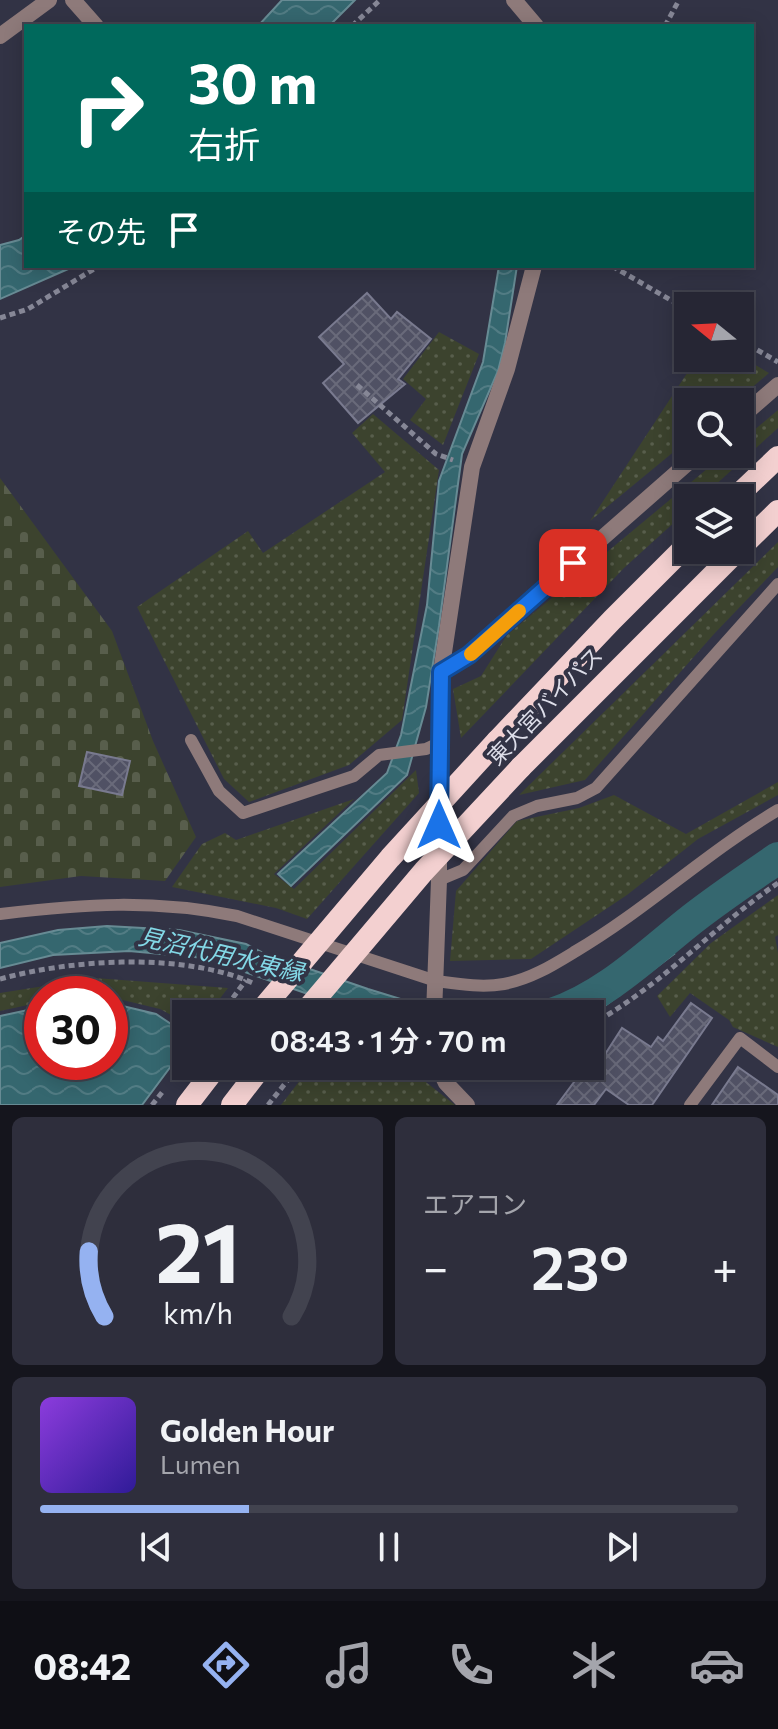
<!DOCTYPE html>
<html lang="ja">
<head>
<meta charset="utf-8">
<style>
	:root { --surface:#262634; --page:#2e2e3c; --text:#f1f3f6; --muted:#a4a5ac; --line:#42434f; --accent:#95b2f1 }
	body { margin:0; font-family:Commissioner,"Noto Sans JP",sans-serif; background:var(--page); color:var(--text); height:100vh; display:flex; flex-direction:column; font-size:30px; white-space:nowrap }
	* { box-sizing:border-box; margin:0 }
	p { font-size:26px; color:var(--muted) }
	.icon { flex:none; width:44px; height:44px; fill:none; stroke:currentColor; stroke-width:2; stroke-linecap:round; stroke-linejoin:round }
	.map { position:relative; height:1105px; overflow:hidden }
	.details { display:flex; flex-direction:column; gap:12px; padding:12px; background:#15151d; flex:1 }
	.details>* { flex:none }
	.guide { position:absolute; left:24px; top:24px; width:730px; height:244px; border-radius:0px; box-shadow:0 4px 20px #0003,0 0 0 2px var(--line); background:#00695c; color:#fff; overflow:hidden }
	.needle { width:52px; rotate:288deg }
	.controls { position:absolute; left:674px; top:292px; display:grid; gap:16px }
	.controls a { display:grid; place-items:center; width:80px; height:80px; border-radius:0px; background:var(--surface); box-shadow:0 4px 20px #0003,0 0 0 2px var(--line); font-size:40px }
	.speed { position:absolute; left:24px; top:976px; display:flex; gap:16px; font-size:40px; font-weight:700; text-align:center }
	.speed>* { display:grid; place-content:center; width:104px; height:104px; border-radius:50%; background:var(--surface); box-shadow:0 4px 20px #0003,0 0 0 2px var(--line); line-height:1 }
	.speed .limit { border:12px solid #d22; background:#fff; color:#111 }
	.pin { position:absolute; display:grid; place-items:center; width:68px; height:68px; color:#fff; margin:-34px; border-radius:16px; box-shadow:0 4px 12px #0006 }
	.me { position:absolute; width:88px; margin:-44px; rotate:0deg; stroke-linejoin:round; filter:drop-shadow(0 0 6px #0008) }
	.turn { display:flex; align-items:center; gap:28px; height:168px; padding:0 32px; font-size:36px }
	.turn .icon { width:104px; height:104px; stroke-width:2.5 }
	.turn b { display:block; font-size:56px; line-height:68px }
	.then { display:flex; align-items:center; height:76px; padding:0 32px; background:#0003; gap:16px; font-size:30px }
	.big { font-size:60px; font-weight:600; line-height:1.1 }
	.details .tile { flex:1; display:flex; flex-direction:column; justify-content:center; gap:12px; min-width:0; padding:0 28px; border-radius:12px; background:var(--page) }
	.details .dial { align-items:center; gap:0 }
	.dial svg { height:208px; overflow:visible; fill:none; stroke:var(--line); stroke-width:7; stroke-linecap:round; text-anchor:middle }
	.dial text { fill:var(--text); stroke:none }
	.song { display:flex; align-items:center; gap:24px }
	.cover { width:96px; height:96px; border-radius:12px; background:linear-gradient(135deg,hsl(270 70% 55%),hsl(250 70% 35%)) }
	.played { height:8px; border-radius:4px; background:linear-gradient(90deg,var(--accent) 30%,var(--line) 30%) }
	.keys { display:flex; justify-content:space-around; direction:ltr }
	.heat { display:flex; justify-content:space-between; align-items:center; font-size:44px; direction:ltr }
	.details .tiles { flex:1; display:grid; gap:12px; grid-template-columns:1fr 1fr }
	.tile:last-child { grid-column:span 2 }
	.trip { position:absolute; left:172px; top:1000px; width:432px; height:80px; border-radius:0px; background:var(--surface); box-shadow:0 4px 20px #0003,0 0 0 2px var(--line); font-weight:600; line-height:80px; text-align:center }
	.tabs { display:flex; height:128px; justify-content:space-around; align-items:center; background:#0f0f15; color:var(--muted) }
	.tabs .icon { width:56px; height:56px }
	.tabs .active { color:var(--accent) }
	.tabs b { font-size:36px; color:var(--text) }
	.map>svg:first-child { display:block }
	.green { fill:url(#green-dots) }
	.cemetery { fill:url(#cemetery-stones) }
	.water { fill:url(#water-waves); stroke:#678b94; stroke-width:2 }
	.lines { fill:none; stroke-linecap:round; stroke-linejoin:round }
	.canal { stroke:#35676f; stroke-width:32 }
	.building { fill:url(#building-cross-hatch); stroke:#797a8f; stroke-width:2 }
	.path { stroke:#868796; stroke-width:5; stroke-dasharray:6 4; stroke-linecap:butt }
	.service { stroke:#8e7a7a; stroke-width:12 }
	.minor { stroke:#8e7a7a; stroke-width:16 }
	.trunk { stroke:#f3d0d0; stroke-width:22 }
	.trunk-bridge { stroke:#f3d0d0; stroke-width:22 }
	.route-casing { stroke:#114b97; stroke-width:20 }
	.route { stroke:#1a73e8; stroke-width:14 }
	.slow { stroke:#f59e0b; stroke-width:14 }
	.labels { text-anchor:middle; stroke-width:8; stroke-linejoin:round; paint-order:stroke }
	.street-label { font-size:22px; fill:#dddee9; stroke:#323345 }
	.water-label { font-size:24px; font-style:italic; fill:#83d8e6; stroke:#323345 }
</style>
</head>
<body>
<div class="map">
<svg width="778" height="1105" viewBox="0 0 778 1105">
	<defs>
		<pattern id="green-dots" width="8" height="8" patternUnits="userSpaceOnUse" patternTransform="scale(2)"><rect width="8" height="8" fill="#3c432e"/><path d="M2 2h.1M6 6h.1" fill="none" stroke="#585e4c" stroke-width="1.8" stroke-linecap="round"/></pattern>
		<pattern id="cemetery-stones" width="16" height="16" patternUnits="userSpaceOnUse" patternTransform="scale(2)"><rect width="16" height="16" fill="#3c432e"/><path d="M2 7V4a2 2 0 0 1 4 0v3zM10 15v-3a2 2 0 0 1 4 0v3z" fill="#585e4c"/></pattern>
		<pattern id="water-waves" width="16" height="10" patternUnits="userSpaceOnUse" patternTransform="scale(2)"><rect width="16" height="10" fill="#35676f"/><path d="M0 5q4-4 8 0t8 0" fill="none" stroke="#527c84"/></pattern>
		<pattern id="building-cross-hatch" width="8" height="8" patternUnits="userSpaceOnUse" patternTransform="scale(2)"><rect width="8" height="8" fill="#505164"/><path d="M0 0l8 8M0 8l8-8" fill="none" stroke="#696a7a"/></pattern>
	</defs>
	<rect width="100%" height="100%" fill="#323345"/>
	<g class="green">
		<polygon points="439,332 479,354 443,445 410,420 426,399 403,379"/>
		<polygon points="740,356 769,373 735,402 688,402 688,440 590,521 697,358"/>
		<polygon points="778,410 778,428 701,498 688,498 688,510 624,568 461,738 453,689 481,676 507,635 725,454 740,454 740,442"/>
		<polygon points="373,414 439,470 402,720 349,765 249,802 224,779 137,607 248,531 263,553 385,472 352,433"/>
		<polygon points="778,542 778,567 714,634 585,780 519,795"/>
		<polygon points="416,770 419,793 307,919 276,908 172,887 202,844 225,833 236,840 354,799 274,874 294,889"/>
		<polygon points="778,782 778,795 698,839 627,895 531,959 450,961 456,891 517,821 579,808 614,795 686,834"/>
		<polygon points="778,895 778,935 775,937 778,953 778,1047 733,1027 729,1020 690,993 670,1017 657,996 711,943"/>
		<polygon points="95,978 228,988 208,1014 186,1014 186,1023 160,1009 110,997 110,994 42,994 42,1002 0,1011 0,993"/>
		<polygon points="311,1066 394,1066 422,1079 455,1105 281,1105"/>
	</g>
	<polygon class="cemetery" points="0,478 112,631 153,741 196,837 165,881 81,876 0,887"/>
	<g class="water">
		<polygon points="282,0 355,0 329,26 258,26"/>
		<polygon points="26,235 26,266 75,266 0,299 0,245 19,240"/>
		<polygon points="499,266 517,266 505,343 498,371 462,454 439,626 426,707 407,775 291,886 278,874 387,773 401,735 427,605 439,481 483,362"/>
		<polygon points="107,926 179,930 246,944 263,953 368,989 420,1005 458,1014 365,1014 205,958 129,951 53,955 0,968 0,943 58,930"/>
		<path d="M653 937 674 954 590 1017V1014H533C582 1001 617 970 653 937Z"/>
		<polygon points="110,1003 156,1014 186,1034 186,1046 142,1105 0,1105 0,1016 42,1007 42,1062 110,1062"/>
	</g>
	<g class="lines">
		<path class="canal" d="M552 1014C606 996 648 954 691 920 719 898 749 878 778 858"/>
	</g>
	<g class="building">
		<polygon points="367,293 391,319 397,312 431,339 398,379 405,384 358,423 323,383 344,364 319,337"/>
		<polygon points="87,752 130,761 122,795 79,786"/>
		<polygon points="691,1003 712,1018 652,1105 629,1105 606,1089 594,1105 557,1105 586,1066 590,1066 590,1061 595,1054 602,1059 622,1028 651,1047 658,1037 663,1041"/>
		<polygon points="738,1067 778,1095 778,1105 712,1105"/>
	</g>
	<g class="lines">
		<g class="path">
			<polyline points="352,26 380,0"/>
			<polyline points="665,26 679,0"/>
			<polyline points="612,266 688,310"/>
			<polyline points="0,318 28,309 99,266"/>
			<polyline points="740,340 778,362"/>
			<polyline points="357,385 436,454 453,460"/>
			<path d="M0 979C73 959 185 952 255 984"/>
			<polyline points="221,1014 246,980"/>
			<path d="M590 1025C659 988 713 927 778 883"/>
			<polyline points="152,1105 164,1090"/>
			<polyline points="268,1105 299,1066"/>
		</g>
		<g class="service">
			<polyline points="191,740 219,791 243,813 354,776 379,755 426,749 439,743"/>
			<polyline points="439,880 463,870 513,816 537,806 577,798 596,788 778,584"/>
			<path d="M0 914C85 904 151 899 237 916L436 981C458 984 482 988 504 984 531 979 553 965 576 951 647 909 707 852 778 810"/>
			<polyline points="690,1105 740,1038 778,1067"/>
		</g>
		<g class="minor">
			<polyline points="73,0 96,26"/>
			<polyline points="514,0 536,26"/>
			<polyline points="0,36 49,0"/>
			<polyline points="740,418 778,385"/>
			<polyline points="441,672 469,655 698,454"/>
			<polyline points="434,1014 439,880 439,728 441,672 472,467 507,369 534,266"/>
			<polyline points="438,1066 446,1083 467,1105"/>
		</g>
		<g class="trunk">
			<polyline points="735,498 778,457"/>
			<polyline points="740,548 778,511"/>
			<polyline points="497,741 612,620 688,544"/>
			<polyline points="521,767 738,550"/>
			<polyline points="187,1105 217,1066"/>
			<polyline points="232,1105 262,1066"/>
		</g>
		<g class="trunk-bridge">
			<polyline points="258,1014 390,858 497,741"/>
			<polyline points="303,1014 424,871 521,767"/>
		</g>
	</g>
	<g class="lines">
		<g class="route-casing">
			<polyline id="route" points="439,825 441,672 469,655 573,563"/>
		</g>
		<use href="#route" class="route"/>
		<polyline class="slow" points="471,654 519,611"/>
	</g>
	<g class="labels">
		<g class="street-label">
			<text transform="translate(545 706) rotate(-46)" y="8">東大宮バイパス</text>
		</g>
		<g class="water-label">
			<text transform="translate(221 955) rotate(13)" y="8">見沼代用水東縁</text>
		</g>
	</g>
</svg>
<div class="controls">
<a><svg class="needle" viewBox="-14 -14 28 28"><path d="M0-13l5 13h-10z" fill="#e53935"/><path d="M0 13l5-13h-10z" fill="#a4a5ac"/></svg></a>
<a><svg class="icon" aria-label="search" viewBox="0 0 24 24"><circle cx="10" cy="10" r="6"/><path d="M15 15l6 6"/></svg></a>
<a><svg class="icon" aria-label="layers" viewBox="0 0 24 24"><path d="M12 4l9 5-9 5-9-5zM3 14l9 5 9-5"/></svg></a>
</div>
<div class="speed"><div class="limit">30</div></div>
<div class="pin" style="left:573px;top:563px;background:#d93025"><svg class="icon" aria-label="arrive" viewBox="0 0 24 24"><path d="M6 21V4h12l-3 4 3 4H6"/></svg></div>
<svg class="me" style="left:439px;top:825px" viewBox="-20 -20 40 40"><path d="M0-17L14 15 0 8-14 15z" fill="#1a73e8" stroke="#fff" stroke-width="4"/></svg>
<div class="trip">08:43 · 1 分 · 70 m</div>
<div class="guide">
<div class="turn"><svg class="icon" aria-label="right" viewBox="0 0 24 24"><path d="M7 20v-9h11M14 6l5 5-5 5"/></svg><div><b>30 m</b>右折</div></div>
<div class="then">その先<svg class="icon" aria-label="arrive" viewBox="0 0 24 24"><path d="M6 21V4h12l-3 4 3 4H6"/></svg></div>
</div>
</div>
<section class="details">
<div class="tiles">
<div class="tile dial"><svg viewBox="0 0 100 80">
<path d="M14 69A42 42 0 1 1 86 69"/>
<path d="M14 69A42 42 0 0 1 8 44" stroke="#95b2f1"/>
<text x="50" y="56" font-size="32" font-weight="700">21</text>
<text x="50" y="72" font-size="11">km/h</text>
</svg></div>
<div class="tile"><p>エアコン</p>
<div class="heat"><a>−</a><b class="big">23°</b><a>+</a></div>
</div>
<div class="tile">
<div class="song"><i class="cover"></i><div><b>Golden Hour</b><p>Lumen</p></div></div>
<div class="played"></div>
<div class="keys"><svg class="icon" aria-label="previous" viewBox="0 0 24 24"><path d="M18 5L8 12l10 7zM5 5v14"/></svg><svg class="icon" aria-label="pause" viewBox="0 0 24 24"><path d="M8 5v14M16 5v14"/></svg><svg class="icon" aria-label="next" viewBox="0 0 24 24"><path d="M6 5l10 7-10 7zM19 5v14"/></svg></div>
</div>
</div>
</section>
<nav class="tabs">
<b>08:42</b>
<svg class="icon active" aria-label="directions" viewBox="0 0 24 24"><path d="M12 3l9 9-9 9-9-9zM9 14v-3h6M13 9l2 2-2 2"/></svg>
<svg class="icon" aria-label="music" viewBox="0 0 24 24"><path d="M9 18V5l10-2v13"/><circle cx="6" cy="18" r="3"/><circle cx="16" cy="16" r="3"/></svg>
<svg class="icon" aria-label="phone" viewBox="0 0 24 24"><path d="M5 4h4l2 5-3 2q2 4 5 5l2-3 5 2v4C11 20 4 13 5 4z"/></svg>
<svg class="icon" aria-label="climate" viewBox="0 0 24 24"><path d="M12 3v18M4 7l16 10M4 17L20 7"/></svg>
<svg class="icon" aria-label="car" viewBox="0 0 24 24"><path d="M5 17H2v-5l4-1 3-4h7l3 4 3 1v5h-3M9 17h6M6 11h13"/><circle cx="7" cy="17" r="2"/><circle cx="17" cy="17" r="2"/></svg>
</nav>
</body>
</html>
